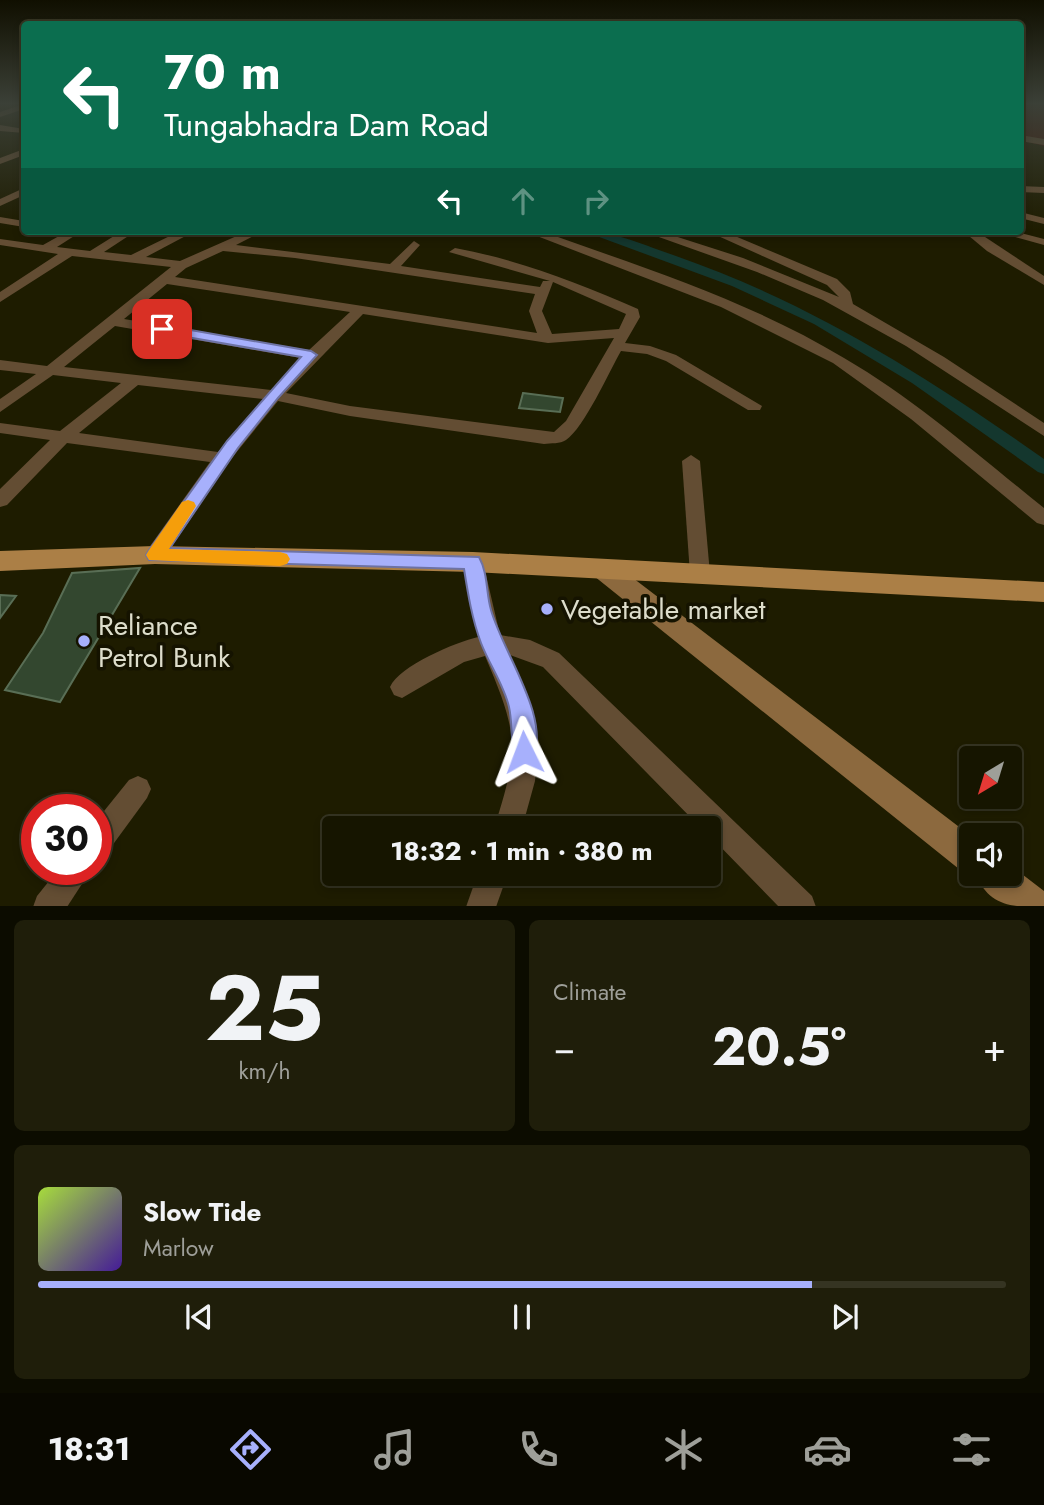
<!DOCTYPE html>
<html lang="en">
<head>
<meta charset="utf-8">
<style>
	:root { --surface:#161500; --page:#1f1e0a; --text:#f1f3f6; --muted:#9e9f99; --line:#353422; --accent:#a7b0fc }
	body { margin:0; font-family:Jost,sans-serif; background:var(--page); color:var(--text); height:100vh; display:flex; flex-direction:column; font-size:26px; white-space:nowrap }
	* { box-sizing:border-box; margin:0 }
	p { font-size:23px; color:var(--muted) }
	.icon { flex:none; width:38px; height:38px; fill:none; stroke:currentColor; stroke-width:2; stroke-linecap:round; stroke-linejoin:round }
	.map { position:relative; height:906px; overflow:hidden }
	.panel { display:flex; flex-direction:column; gap:14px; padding:14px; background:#0c0c00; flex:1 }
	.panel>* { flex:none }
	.top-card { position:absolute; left:21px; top:21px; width:1003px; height:214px; border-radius:7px; box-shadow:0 4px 10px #0003,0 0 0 2px var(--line); background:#0b6e4f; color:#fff; overflow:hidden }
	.needle { width:46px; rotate:218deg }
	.controls { position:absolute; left:959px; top:746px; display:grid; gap:14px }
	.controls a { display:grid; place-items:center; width:63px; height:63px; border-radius:7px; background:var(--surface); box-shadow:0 4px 10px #0003,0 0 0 2px var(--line); font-size:35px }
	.speed { position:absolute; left:21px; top:794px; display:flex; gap:14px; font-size:35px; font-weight:700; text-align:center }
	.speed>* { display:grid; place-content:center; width:91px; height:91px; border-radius:50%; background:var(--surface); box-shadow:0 4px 10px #0003,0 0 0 2px var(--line); line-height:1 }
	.speed .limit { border:10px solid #d22; background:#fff; color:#111 }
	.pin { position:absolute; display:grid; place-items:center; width:60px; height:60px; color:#fff; margin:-30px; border-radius:14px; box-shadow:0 4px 10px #0006 }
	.me { position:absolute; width:77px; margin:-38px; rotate:357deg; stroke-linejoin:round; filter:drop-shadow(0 0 5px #0008) }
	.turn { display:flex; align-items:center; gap:24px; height:147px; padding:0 28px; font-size:32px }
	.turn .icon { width:91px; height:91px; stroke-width:2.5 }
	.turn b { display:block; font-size:49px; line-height:60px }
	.lanes { display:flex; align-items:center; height:66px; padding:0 28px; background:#0003; justify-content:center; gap:35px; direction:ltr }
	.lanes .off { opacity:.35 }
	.big { font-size:52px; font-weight:700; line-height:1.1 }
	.panel .tile { flex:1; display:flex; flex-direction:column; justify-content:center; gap:10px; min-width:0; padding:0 24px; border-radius:10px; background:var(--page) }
	.panel .dial { align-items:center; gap:0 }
	.dial b { font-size:91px; line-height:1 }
	.song { display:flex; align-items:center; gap:21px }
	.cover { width:84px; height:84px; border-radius:10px; background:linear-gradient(135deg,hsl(80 70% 55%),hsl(260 70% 35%)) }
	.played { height:7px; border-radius:4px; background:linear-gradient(90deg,var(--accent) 80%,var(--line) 80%) }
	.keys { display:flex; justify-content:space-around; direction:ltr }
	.heat { display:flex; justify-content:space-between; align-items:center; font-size:38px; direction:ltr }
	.panel .tiles { flex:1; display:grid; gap:14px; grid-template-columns:1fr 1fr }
	.tile:last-child { grid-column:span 2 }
	.trip { position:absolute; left:322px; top:816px; width:399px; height:70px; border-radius:7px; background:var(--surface); box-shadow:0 4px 10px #0003,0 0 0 2px var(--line); font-weight:700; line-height:70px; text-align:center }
	.tab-bar { display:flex; height:112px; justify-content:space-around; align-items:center; background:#090800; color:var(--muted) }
	.tab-bar .icon { width:49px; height:49px }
	.tab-bar .active { color:var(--accent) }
	.tab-bar b { font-size:32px; color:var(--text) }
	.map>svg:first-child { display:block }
	.green { fill:#431406 }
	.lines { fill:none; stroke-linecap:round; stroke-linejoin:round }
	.canal { fill:#14372e; fill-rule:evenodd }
	.building { fill:#33472f; stroke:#596e55; stroke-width:2 }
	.street { fill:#634d33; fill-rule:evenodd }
	.secondary { fill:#8c693e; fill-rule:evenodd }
	.primary { fill:#ab7f46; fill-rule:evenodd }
	.route { fill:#a7b0fc; stroke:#6d72a4; stroke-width:2 }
	.slow { fill:#f59e0b }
	.poi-dot { fill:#a7b0fc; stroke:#151300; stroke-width:2.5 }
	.labels { text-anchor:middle; stroke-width:7; stroke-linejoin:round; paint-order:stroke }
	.near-poi-label { font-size:28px; fill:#ddddcb; stroke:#151300; text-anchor:start }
</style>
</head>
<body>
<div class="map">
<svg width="1044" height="907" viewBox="0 0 1044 907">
	<rect width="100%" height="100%" fill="#1e1c00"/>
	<polygon class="green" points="1020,103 1044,103 1044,146 1020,140"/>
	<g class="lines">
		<path class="canal" d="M583 231C615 231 646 246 676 256 811 303 928 377 1044 459V474L1038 472 912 383 814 324 732 286Z"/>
	</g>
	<g class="building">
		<polygon points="523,393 563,398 560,412 519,408"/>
		<polygon points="140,568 60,702 5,690 43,633 72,573"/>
		<polygon points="0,595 16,596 0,618"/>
	</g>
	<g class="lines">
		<g class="street">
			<polygon points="24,104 24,109 0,117 0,112"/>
			<polygon points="0,125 24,129 24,133 0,131"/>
			<polygon points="1020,135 1044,139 1044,145 1020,141"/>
			<polygon points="24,149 24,155 0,164 0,158"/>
			<polygon points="1020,186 1044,187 1044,193 1020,192"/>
			<polygon points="24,188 24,195 0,206 0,199"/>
			<polygon points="1020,212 1044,218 1044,224 1020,218"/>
			<polygon points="0,217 24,221 24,227 0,223"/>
			<path d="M68 231H82L57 247 90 251 122 231H136L104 252 131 255 180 231H195L146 257 180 261 248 231H263L236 245 390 264 414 241 420 245 401 266 540 287 543 281H550L449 252 455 248C520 260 578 283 638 309L640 317 625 343 650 346 676 355 762 406 760 410H748L666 361 647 354 621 351C609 372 584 428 566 440 560 444 551 443 544 444L350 416 278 401 231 459 162 561 155 563 148 561 145 555 148 549 210 462 67 443 7 505 0 507V489L50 440 0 433V423L60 431 121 383 53 375 0 412V399L36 374 0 370V360L47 366 171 267 72 256 0 302V292L58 254 0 245V239L43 245ZM223 251 295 258 535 294 529 311 537 333 175 277 186 268ZM553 282 626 314 619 329 552 334 542 311ZM167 284 350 312 309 350 124 319ZM363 314 548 343 614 338 566 421 554 432 350 406 286 393ZM115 326 301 358 271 390 64 367ZM138 385 263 399 218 452 79 433Z"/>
			<path d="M524 231H541C644 268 750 301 844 358 916 400 979 456 1044 508V525L1037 523 911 419 833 363 721 307Z"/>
			<polygon points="642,231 659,231 743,258 839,297 827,285 707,231 723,231 837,279 850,292 853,304 944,357 1044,423 1044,436 906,346 823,300 757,272"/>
			<polygon points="963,231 976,231 1044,276 1044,285 987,251"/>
			<polygon points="993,231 1013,231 1044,239 1044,245"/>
			<polygon points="691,455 700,461 710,574 707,580 700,582 693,580 690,574 682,461"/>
			<path d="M473 554 480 556 483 562 500 635 530 640 559 653 812 896 816 907H779L709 835V828H701L543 667 510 655 533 710 539 744 535 781 522 828H494C520 748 518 733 485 656L464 662 402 698 394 695 390 687C399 666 456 642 478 637L463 562 466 556Z"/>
			<polygon points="138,776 147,780 151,789 147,798 106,854 96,858 96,821 129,780"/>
			<polygon points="58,870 91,870 67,907 33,907 37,896"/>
			<polygon points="478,873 508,873 496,907 466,907"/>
		</g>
		<g class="secondary">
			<polygon points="603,559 612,562 971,836 971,873 973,873 971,874 959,869 594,576 591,569 594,562"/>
			<path d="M1010 865 1044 891V907C1012 907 989 907 975 873H1010Z"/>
		</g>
		<polygon class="primary" points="155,546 473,552 1044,582 1044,602 473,572 155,564 0,571 0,551"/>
	</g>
	<linearGradient id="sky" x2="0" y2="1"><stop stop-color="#100f00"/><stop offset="0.45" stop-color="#3b4037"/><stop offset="1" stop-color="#3b4037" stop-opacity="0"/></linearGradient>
	<rect width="1044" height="230" fill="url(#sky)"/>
	<path class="route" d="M162 325 311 351 317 355 278 398 238 448 170 548 479 557C488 573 486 593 491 610 503 653 551 717 533 760L524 764 516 760C510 745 513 724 509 707 504 685 489 664 481 643 472 619 468 594 464 569L149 560 146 555 149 550 227 441 301 357 158 332 156 329Z"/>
	<polygon class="slow" points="188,500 194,502 196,506 169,549 280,552 287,554 290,559 287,564 280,566 149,560 146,555 149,550 182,502"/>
	<g class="poi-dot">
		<circle cx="547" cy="609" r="7"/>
		<circle cx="84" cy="641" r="7"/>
	</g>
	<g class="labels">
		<g class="near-poi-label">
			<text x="561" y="619">Vegetable market</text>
			<text x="98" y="635">Reliance<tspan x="98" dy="32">Petrol Bunk</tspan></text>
		</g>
	</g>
</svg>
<div class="controls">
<a><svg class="needle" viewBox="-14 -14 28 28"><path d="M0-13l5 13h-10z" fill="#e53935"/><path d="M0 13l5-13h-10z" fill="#9e9f99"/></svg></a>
<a><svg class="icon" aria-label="sound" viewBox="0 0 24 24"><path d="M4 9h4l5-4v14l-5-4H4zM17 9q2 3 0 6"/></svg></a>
</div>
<div class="speed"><div class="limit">30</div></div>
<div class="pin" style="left:162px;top:329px;background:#d93025"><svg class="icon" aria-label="arrive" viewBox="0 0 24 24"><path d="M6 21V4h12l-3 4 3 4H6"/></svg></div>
<svg class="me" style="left:524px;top:752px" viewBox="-20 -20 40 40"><path d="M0-17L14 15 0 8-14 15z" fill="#a7b0fc" stroke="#fff" stroke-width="4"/></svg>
<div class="trip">18:32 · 1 min · 380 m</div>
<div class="top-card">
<div class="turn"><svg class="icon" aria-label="left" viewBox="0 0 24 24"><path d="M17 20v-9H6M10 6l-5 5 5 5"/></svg><div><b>70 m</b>Tungabhadra Dam Road</div></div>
<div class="lanes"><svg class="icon" aria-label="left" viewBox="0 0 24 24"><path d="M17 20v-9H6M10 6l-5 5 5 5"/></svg><svg class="icon off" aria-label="ahead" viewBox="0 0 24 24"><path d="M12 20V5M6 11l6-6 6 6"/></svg><svg class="icon off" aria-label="right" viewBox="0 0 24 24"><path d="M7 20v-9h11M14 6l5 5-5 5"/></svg></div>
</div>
</div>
<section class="panel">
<div class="tiles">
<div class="tile dial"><b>25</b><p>km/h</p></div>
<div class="tile"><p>Climate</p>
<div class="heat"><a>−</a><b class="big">20.5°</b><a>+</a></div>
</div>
<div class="tile">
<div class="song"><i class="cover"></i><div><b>Slow Tide</b><p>Marlow</p></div></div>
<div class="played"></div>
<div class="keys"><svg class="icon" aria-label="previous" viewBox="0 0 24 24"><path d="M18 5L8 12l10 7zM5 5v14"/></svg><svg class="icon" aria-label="pause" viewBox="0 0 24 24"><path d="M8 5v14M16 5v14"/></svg><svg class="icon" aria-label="next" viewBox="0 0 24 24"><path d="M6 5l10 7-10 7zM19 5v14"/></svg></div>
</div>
</div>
</section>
<nav class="tab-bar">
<b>18:31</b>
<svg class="icon active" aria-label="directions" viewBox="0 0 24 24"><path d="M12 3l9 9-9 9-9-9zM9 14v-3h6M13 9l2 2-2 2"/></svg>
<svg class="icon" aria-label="music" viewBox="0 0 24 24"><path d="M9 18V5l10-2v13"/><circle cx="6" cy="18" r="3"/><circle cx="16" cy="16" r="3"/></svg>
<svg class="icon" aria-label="phone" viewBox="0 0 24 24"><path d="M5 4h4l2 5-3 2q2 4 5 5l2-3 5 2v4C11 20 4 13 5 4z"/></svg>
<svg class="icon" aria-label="climate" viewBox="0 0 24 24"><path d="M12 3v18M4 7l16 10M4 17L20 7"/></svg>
<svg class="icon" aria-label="car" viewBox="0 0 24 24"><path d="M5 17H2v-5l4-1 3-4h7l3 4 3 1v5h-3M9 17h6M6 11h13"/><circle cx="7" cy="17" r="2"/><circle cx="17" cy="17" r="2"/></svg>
<svg class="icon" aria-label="filters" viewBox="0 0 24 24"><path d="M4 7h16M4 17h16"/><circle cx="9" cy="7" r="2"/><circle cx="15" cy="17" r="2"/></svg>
</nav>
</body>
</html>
